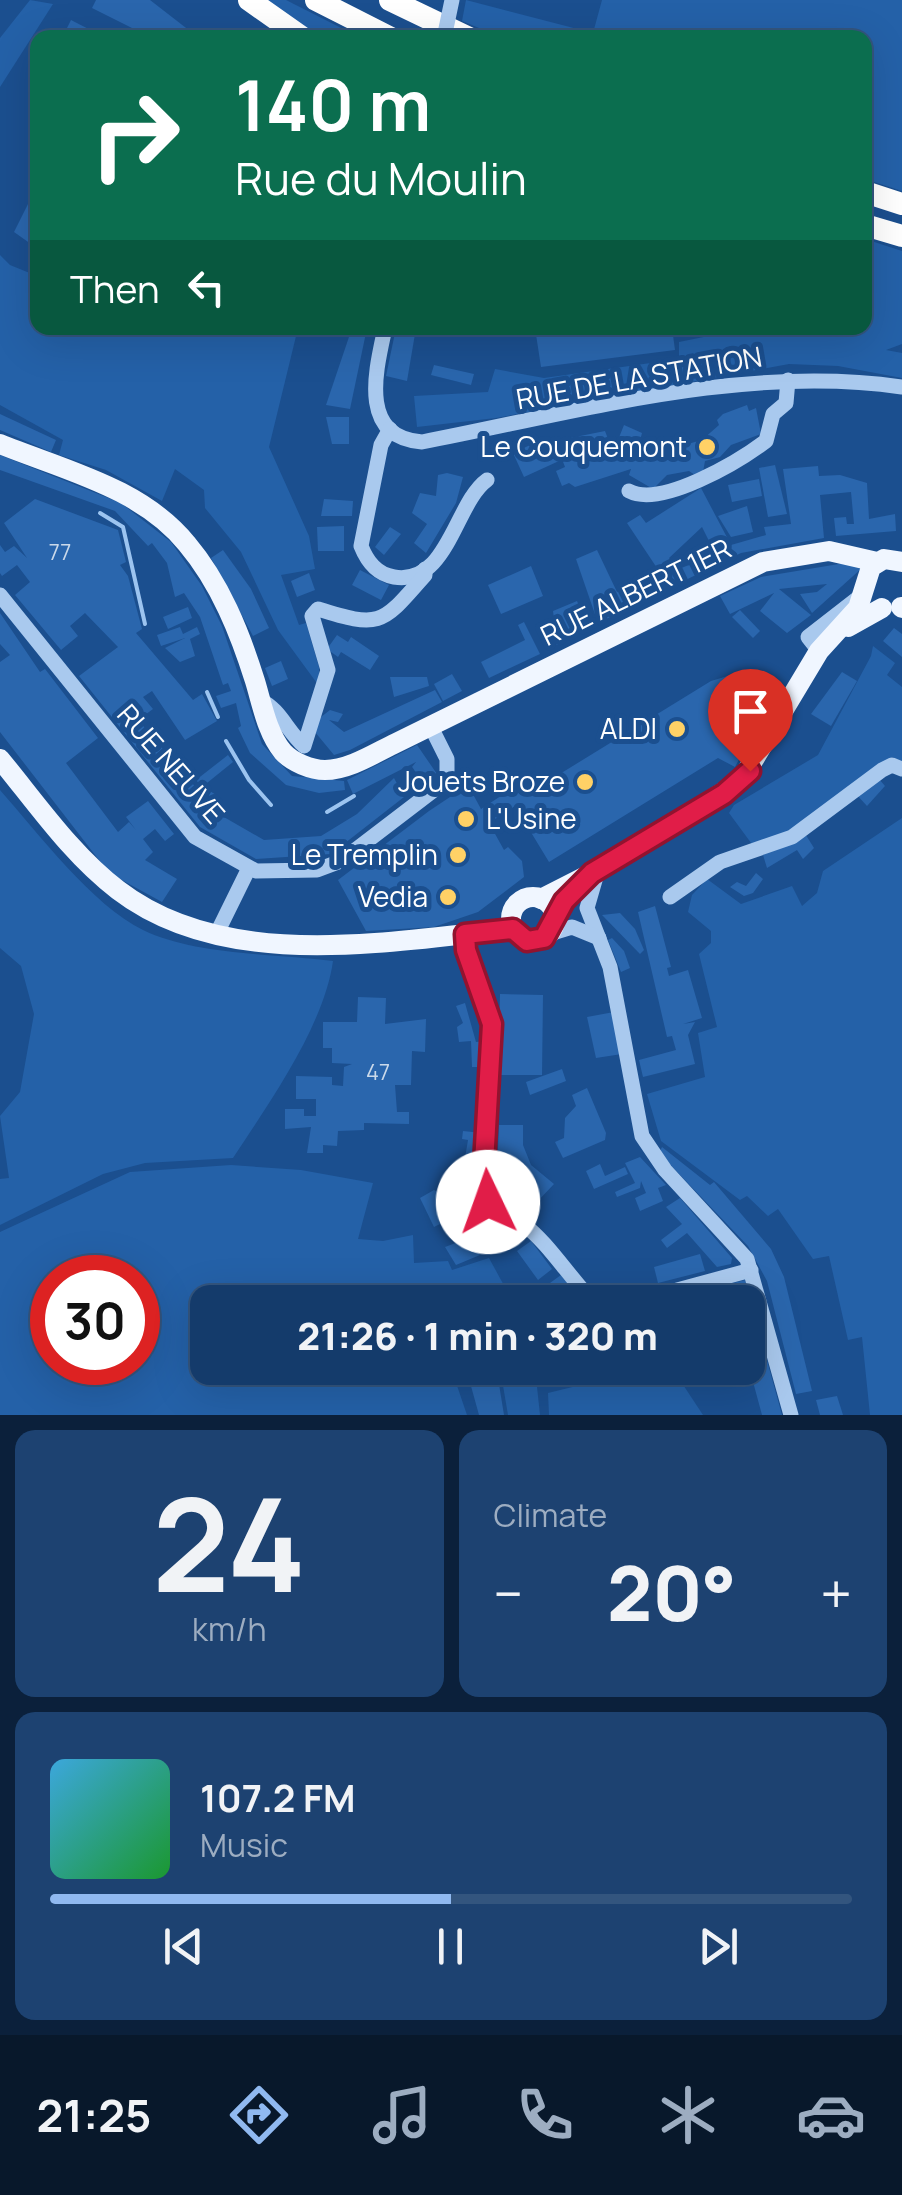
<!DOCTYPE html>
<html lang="en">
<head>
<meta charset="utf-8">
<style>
	:root { --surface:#143b6b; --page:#1d4271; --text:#f1f3f6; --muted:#9dadc1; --line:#33557e; --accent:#90b9f0 }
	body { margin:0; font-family:Manrope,sans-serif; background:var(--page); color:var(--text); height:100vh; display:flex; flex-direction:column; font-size:38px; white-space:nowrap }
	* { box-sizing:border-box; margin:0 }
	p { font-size:32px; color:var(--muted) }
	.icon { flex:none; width:55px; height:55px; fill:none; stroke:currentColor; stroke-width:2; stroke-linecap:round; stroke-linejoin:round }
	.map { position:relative; height:1415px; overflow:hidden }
	.panel { display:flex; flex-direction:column; gap:15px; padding:15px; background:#0b203b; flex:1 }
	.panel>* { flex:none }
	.hud { position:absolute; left:30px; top:30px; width:842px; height:305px; border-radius:20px; box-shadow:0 10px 40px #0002,0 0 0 2px var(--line); background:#0b6e4f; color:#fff; overflow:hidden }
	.speed { position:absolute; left:30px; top:1255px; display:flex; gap:20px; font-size:50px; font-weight:700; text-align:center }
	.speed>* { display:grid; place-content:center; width:130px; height:130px; border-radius:50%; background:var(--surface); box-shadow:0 10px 40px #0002,0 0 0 2px var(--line); line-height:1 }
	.speed .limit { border:15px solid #d22; background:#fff; color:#111 }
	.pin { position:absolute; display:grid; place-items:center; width:85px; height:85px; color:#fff; margin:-102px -42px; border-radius:50% 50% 50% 0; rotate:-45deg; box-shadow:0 0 10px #0007 }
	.pin .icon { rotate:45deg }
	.me { position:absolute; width:110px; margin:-55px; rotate:357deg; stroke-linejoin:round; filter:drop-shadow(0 0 8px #0008) }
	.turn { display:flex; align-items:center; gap:35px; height:210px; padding:0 40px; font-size:45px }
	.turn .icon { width:130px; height:130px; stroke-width:2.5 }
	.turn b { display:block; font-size:70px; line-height:85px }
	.then { display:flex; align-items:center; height:95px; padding:0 40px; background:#0003; gap:20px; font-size:38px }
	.big { font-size:75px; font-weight:800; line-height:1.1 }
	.panel .tile { flex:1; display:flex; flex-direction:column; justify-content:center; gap:15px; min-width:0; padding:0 35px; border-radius:20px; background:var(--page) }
	.panel .dial { align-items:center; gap:0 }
	.dial b { font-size:130px; line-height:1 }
	.song { display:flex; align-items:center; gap:30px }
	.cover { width:120px; height:120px; border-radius:15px; background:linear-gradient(135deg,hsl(200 70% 55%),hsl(130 70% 35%)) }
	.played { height:10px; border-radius:5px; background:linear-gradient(90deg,var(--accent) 50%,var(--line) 50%) }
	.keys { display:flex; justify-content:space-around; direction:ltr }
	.heat { display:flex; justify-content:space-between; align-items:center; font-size:55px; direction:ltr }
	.panel .tiles { flex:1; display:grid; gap:15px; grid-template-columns:1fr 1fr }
	.tile:last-child { grid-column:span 2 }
	.trip { position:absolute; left:190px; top:1285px; width:575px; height:100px; border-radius:20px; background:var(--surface); box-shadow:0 10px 40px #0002,0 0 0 2px var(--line); font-weight:800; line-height:100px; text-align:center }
	.menu { display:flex; height:160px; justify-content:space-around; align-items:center; background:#08182b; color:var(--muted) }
	.menu .icon { width:70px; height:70px }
	.menu .selected { color:var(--accent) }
	.menu b { font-size:45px; color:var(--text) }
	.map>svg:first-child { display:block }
	.green { fill:#2461a8; fill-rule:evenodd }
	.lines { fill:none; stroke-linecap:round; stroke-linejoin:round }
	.stream { stroke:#9cc4f0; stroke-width:4 }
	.building { fill:#2a66ad }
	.minor { stroke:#a9c9ee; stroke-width:15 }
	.major { stroke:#f0f6ff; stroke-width:20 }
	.highway { stroke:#fff; stroke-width:22 }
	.minor-bridge { stroke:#a9c9ee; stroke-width:15 }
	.route-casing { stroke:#92132f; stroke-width:25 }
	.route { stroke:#e11d48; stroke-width:18 }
	.poi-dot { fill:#ffd166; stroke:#1b4f8f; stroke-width:4 }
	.labels { text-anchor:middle; stroke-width:10; stroke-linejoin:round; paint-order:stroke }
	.number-label { font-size:22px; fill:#cad9ea }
	.street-label { font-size:28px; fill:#fff; stroke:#1b4f8f }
	.poi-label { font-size:28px; fill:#fff; stroke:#1b4f8f; text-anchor:end }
</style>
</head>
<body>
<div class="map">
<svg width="902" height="1415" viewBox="0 0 902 1415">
	<rect width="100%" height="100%" fill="#1b4f8f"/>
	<g class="green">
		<polygon points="30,0 53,4 0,87 0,38"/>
		<polygon points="264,0 286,0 359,37 317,37"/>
		<polygon points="466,0 593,33 602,0 902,0 902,191 865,179 865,38 501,37 462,21"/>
		<polygon points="865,239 902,251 902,344 886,350 902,353 902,378 838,366 789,364 496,418 417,427 414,396 488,392 495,369 544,378 679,359 679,342 748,328 865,328"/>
		<polygon points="0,255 10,265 37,276 38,328 298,328 269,447 309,536 315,569 281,575 299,625 306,623 319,667 319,686 278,630 241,552 205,508 204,490 175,469 162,501 106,470 59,455 63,440 0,405"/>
		<polygon points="873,646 895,663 887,675 902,687 902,761 892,757 819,815 757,851 729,813 734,805 818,755 871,656"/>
		<path d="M0 790C38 833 92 905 143 930 194 955 276 954 333 961 324 1026 269 1103 233 1158L145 1163 103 1174 0 1225V1179L9 1178 0 1116 20 1092 34 1014 21 966 0 948Z"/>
		<polygon points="902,818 902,1415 870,1415 862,1337 848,1340 829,1256 813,1259 778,1209 768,1216 747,1196 740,1200 661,1141 647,1094 705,1077 698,1033 717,1027 699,954 711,943 711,931 688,912 692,895 707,879 741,904 792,886 802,906 817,893 823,871"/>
		<path d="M231 1165 301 1170 373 1183 358 1239 383 1241 413 1235 414 1263 448 1261 452 1270 489 1258 513 1302H208V1368H451L467 1415H0V1232L130 1172ZM52 1278H138V1362H52Z"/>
		<polygon points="500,1368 535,1368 540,1415 508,1415"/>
		<polygon points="650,1368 672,1368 703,1415 549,1415 548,1393"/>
	</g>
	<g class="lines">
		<g class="stream">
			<polyline points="100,513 123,527 145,624"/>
			<polyline points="207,692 218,717"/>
			<polyline points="226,741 249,780 271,805"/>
			<polyline points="327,812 354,796"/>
		</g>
	</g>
	<g class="building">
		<polygon points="96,0 150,0 199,38 152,38 92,8"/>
		<polygon points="71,20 106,38 62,38"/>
		<polygon points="31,198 38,201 38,249 14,232"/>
		<polygon points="352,328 367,328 350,409 326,405"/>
		<polygon points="396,328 416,328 407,381 386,376"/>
		<polygon points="535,328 672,328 675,350 541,367"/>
		<polygon points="434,365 474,374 471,385 431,375"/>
		<polygon points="747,405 749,411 756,408 761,434 731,445 720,457 705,461 703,472 695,475 689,471 667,475 653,489 629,475 631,469 575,487 569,483 562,486 556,471 565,467 555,441 605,431 610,444 618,440 624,425 642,433 638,448 652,454 702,440 719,425 717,420 723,414"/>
		<polygon points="0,414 56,440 51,452 0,430"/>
		<polygon points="326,417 349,417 349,444 332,444"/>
		<polygon points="541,440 547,453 554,450 559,461 524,477 513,453"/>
		<polygon points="0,455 121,503 171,542 202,586 222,626 262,744 292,776 344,781 345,790 319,793 286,785 250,753 238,728 241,726 236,703 221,708 216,696 231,691 228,683 223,685 200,617 184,593 175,597 167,563 152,543 148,546 115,511 0,470"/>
		<polygon points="775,465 787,514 768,517 759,468"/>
		<polygon points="818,466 819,476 840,475 867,483 869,519 895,514 896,531 836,536 834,518 846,517 847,524 854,524 851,492 820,495 824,538 741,553 663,591 656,578 694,563 689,554 710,543 702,527 669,558 674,565 661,574 627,523 640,515 646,523 701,488 731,545 766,535 764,527 791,524 783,469"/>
		<polygon points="447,473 463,477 456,503 426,553 414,543 427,524 412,513 420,493 436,496 438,475"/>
		<polygon points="759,479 762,496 732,502 728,485"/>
		<polygon points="35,499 118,530 126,562 120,565 128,576 142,629 136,633 193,700 202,694 217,721 185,740 152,691 143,697 153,709 138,720 198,790 191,796 198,802 208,790 218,796 210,809 264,840 321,836 357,814 394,778 404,797 331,854 256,859 200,827 79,676 118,647 85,613 70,626 78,636 61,650 15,595 30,582 17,565 2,576 0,573 0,545 5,552 14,546 27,558 4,523"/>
		<polygon points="324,499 353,501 352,516 321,516"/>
		<polygon points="747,506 753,532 731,537 718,516"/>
		<polygon points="344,526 344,551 318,551 317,527"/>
		<polygon points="390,527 401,534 384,555 375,547"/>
		<polygon points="223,550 251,589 269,628 253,636 211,558"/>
		<polygon points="597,550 617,592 649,576 657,594 598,623 576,559"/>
		<polygon points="857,561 862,568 812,613 800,594 817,592 827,584 779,589 811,615 787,633 760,611 774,593 730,614 720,596 761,577"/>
		<polygon points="531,566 543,596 501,614 488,585"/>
		<polygon points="360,570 389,585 381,600 352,585"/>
		<polygon points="309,573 315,590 297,597 291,581"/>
		<polygon points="577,601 582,613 573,619 580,633 557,645 549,630 555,627 553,611"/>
		<polygon points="188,607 192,618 168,629 163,617"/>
		<polygon points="740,610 760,631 753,638 732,617"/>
		<polygon points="0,613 40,672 45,669 98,738 66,763 118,832 129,822 136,830 126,817 148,801 174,834 165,841 155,829 143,839 153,852 145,860 177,879 162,902 109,873 0,732 0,662 10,655 0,644"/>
		<polygon points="524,622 540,654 489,678 481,662 525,640 518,625"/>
		<polygon points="180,627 183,634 197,627 200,634 190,639 195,656 180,662 165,648 185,638 161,646 157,635"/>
		<polygon points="894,628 902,634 902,657 883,641"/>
		<polygon points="337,635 348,642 351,637 379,656 370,670 341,652 338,657 327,649"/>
		<polygon points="281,661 288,679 272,686 265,668"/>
		<polygon points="741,672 774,693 735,767 718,758 549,862 515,806 489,823 504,850 508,847 522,861 524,877 478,912 434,927 366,931 338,880 429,811 468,785 481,809 530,777 537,788 711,681"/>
		<polygon points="842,672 857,681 831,726 811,714"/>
		<polygon points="452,674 462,691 443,701 434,684"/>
		<polygon points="390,677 427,677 429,686 394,697"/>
		<polygon points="435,690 442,702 350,750 334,755 315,732 312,724 330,710 343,714 338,722 329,720 344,732"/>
		<polygon points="417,745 437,774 414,791 407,780 417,774 412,767 416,762 353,794 347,780"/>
		<polygon points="228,755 233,762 202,787 196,780"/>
		<polygon points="879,779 885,786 867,806 856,794"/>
		<polygon points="804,832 814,848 803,859 797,850 767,868 763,855"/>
		<polygon points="756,873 763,879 753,893 744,896 730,887 737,882 746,886"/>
		<polygon points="655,906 671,967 667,968 669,976 688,970 702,1018 683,1024 695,1022 688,1035 695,1064 643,1077 639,1060 676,1050 672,1036 667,1037 638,912"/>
		<polygon points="620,913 635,929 644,950 640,954 602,915"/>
		<polygon points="612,938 624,951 630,968 621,972 608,940"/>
		<polygon points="500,994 543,995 542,1075 498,1075"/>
		<polygon points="358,997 386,998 385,1024 426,1019 425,1052 412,1051 411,1085 395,1085 397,1112 409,1112 409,1124 364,1123 364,1130 338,1131 337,1146 323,1145 323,1153 307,1153 311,1127 285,1129 285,1109 304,1109 304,1116 316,1116 316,1099 296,1099 296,1076 332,1077 332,1085 343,1086 344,1067 352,1064 332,1063 332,1048 323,1048 323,1022 357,1022"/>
		<polygon points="465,1003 476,1042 486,1041 486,1067 472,1067 471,1041 459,1042 457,1027 463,1023 456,1006"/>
		<polygon points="614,1012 622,1054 596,1058 587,1017"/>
		<polygon points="562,1069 566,1081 530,1095 526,1082"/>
		<polygon points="587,1088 606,1133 605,1140 563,1158 555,1142 564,1138 565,1118 576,1106 572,1095"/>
		<polygon points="499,1125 523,1125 523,1145 531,1165 554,1184 536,1203 512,1181 498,1149"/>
		<polygon points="463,1131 482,1133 476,1191 460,1188 468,1140 462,1139"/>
		<polygon points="662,1147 710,1185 714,1182 771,1249 784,1277 812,1391 796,1394 767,1281 748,1246 659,1153"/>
		<polygon points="640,1157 666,1185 658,1188 663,1201 640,1211 635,1198 646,1193 641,1181 640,1188 617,1197 615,1192 635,1183 625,1163"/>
		<polygon points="600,1164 605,1176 625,1167 628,1174 594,1189 586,1171"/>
		<polygon points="434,1190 457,1203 462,1213 434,1227 420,1198"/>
		<polygon points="680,1198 732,1258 731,1264 717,1267 687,1233 667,1248 661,1240 682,1224 666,1207"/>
		<polygon points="469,1238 480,1255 456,1265 445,1247"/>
		<polygon points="531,1241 552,1269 538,1280 517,1251"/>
		<polygon points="700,1254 705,1271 658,1283 654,1267"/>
		<polygon points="561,1275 582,1302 518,1302 532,1296"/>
		<polygon points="745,1280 751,1302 782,1415 762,1415 749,1367 748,1302 733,1302 729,1284"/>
		<polygon points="713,1289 717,1302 670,1302 670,1301"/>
		<polygon points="466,1368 485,1368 489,1380 498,1378 504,1415 479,1415"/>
		<polygon points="553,1368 576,1368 578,1381 556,1385"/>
		<polygon points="837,1396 843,1415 820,1415 816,1400"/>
	</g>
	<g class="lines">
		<g class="minor">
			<path d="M385 328C376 370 358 437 422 442 578 412 742 364 902 387"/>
			<path d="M390 429 381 445 361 546C367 561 376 574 394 577 448 586 455 503 487 480"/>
			<path d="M629 491C661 508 738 462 766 441L773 414 786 403 788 380"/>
			<polyline points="0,595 195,837 256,871 317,870 341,861 447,780 447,759 430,725"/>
			<polyline points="819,651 808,637 862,595"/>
			<path d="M260 700C280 709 287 731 304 746L328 670 312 616 318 609C382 629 382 624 425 575V569"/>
			<polyline points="598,870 587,908 610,967 642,1136 665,1170 747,1259 791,1415"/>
			<polyline points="670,897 720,862 792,837 882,770 892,765 902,769"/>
			<polyline points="465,934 466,950 492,1024 483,1181 488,1202"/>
			<polyline points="549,934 572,927 599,938"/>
			<polyline points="216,935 249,868"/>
			<path d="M460 1195C534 1213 546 1250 593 1302"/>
			<polyline points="485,1241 479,1220 488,1202"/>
			<polyline points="633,1302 751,1270"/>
		</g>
		<g class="major">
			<path d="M0 444C64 470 142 488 187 544 220 583 240 633 255 681 262 704 267 733 283 752 292 762 311 770 325 770 349 770 375 753 396 743L763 562 829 551 877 562"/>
			<polyline points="901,607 902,608"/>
			<polyline points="848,627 882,608"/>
			<path d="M0 759C37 804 72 855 118 890 226 973 389 941 513 929"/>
			<circle cx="533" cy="919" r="22"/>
			<polyline points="541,899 598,870 741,781 819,651 858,608 871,567 884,559 902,562"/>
		</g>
		<g class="highway">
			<polyline points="249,0 303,38"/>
			<polyline points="316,0 391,38"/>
			<polyline points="390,0 469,38"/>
			<polyline points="865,192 902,204"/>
			<polyline points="865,225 902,236"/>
		</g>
		<polyline class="minor-bridge" points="444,38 452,0"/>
	</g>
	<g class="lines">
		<g class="route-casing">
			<polyline id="route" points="488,1202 483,1181 492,1024 466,950 465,934 513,929 527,941 544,938 564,901 592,873 724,794 750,771"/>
		</g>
		<use href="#route" class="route"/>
	</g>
	<g class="poi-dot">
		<circle cx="707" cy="447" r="10"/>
		<circle cx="677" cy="729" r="10"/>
		<circle cx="585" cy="782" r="10"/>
		<circle cx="466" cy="819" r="10"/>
		<circle cx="458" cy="855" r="10"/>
		<circle cx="448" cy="897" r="10"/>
	</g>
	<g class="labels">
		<g class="number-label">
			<text x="60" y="560">77</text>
			<text x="378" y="1080">47</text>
		</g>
		<g class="street-label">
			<text transform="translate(639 378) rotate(-10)" y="10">RUE DE LA STATION</text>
			<text transform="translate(636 592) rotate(-26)" y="10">RUE ALBERT 1ER</text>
			<text transform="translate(171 764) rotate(49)" y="10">RUE NEUVE</text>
		</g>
		<g class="poi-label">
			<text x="687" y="457">Le Couquemont</text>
			<text x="657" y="739">ALDI</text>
			<text x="565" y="792">Jouets Broze</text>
			<text x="486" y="829" text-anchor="start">L'Usine</text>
			<text x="438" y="865">Le Tremplin</text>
			<text x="428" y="907">Vedia</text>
		</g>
	</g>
</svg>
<div class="speed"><div class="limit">30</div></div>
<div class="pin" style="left:750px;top:771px;background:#d93025"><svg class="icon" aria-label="arrive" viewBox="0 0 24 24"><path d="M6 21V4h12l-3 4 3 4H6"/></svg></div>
<svg class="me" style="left:488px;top:1202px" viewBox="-20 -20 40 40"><circle r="19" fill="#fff"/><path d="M0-13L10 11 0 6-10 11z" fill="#e11d48"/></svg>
<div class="trip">21:26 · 1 min · 320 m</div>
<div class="hud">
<div class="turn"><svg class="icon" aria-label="right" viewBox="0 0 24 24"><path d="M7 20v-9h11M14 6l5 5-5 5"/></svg><div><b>140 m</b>Rue du Moulin</div></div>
<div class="then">Then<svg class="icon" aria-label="left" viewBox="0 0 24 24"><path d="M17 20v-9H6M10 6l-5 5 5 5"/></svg></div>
</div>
</div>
<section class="panel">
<div class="tiles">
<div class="tile dial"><b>24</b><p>km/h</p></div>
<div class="tile"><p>Climate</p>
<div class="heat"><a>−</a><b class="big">20°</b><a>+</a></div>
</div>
<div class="tile">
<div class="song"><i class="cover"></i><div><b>107.2 FM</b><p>Music</p></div></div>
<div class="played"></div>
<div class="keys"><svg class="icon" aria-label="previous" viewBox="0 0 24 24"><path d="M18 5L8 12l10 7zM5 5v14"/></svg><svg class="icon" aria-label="pause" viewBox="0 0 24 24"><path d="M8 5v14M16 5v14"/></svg><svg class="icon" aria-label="next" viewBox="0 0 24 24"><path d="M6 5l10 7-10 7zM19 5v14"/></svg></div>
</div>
</div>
</section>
<nav class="menu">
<b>21:25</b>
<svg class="icon selected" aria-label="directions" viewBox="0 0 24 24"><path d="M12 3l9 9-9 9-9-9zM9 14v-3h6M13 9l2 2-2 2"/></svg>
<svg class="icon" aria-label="music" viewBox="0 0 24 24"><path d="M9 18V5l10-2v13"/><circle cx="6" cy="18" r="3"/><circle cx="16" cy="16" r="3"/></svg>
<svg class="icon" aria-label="phone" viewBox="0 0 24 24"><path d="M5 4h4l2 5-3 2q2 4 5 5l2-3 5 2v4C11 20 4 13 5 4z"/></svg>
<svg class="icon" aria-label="climate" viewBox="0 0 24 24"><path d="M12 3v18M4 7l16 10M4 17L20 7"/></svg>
<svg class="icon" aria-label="car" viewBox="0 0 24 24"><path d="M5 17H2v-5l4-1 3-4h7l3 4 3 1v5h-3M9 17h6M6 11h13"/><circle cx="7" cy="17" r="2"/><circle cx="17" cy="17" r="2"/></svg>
</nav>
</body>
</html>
